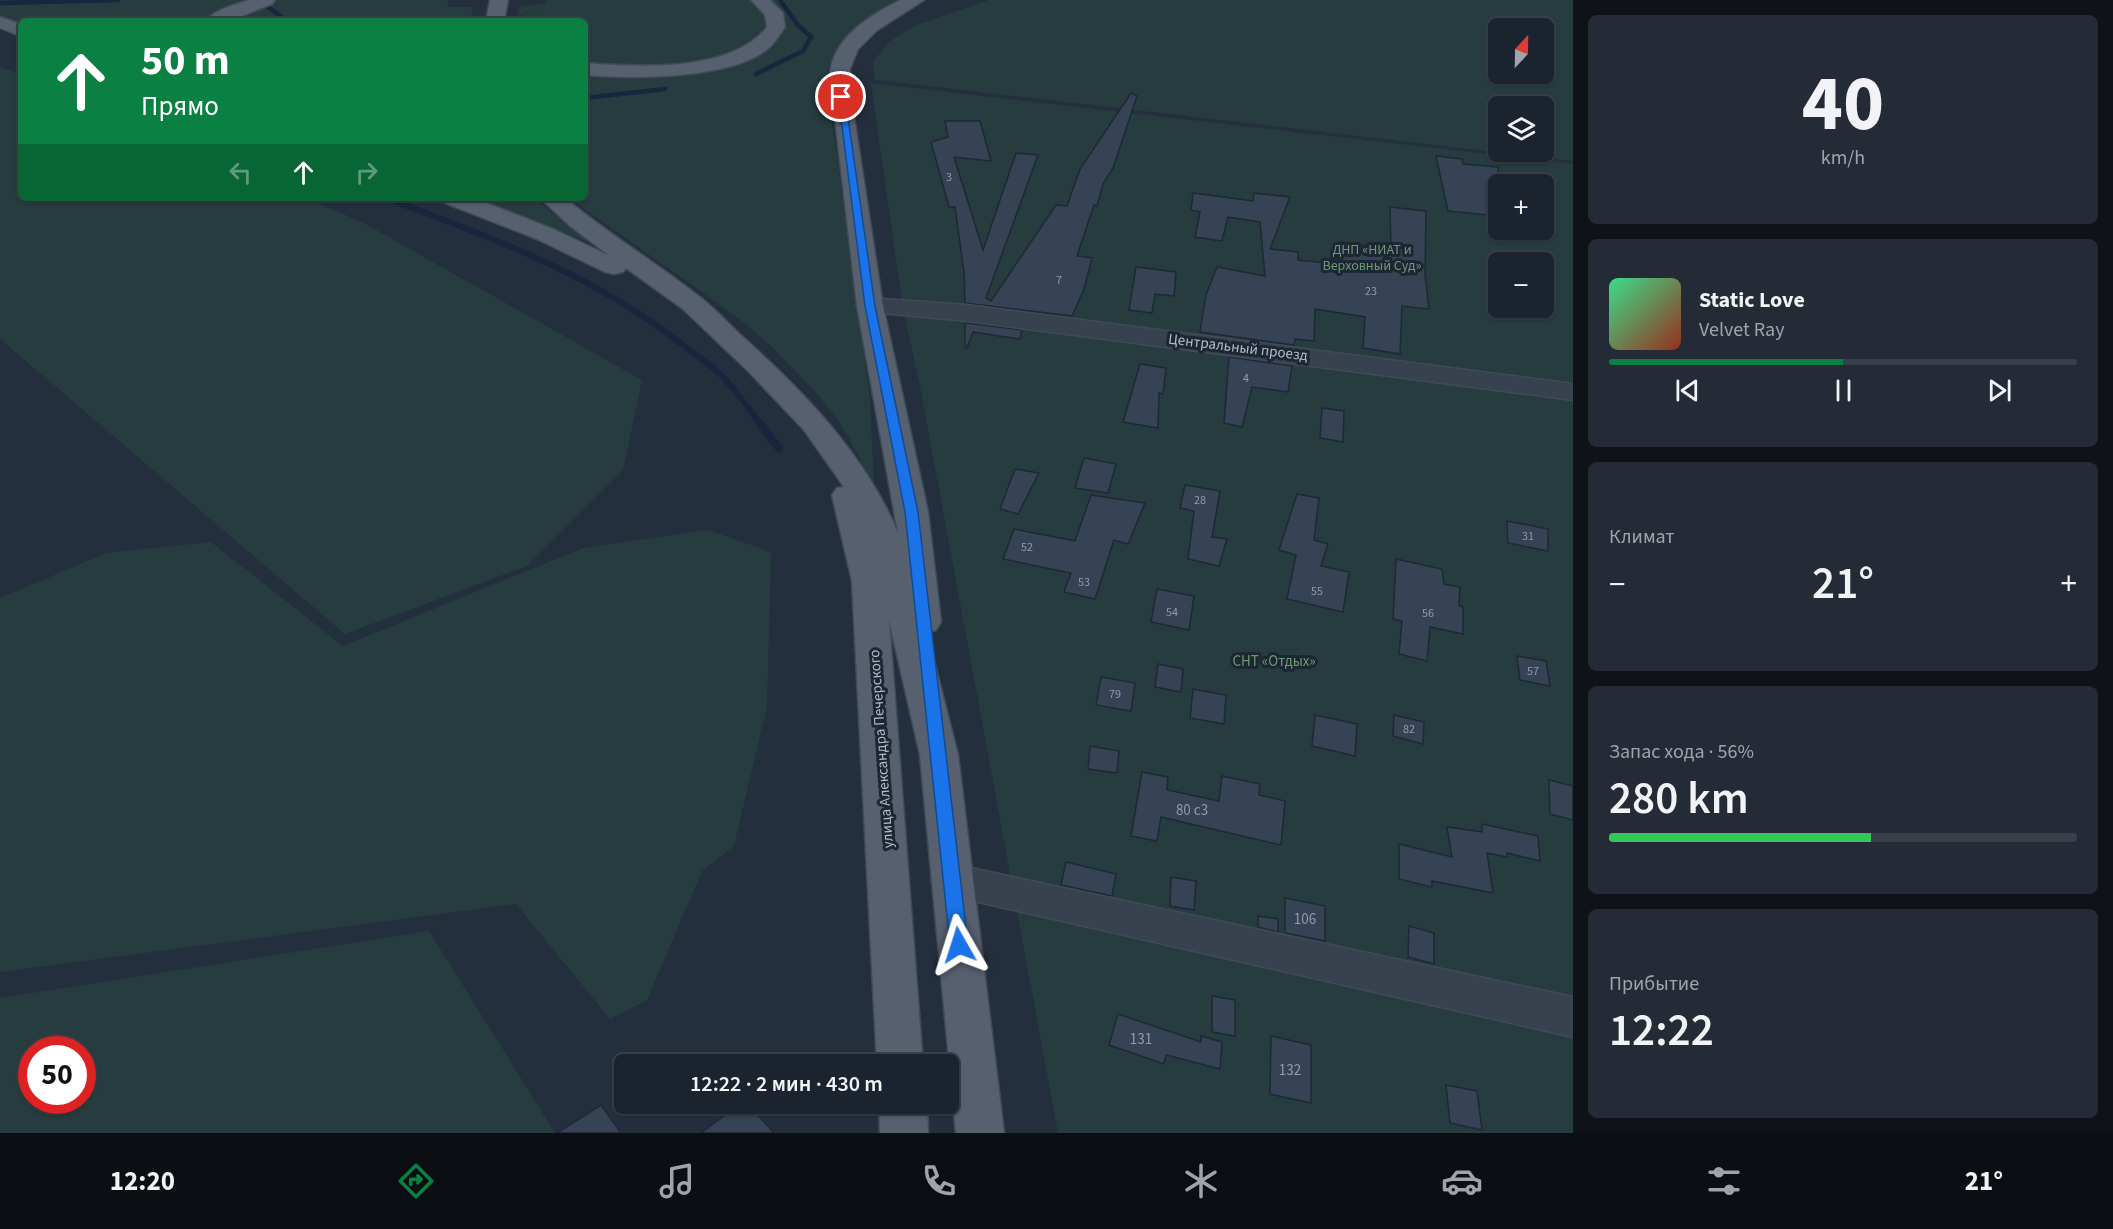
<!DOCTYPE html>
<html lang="ru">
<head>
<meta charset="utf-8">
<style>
	:root { --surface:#1b232e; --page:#242b36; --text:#f1f3f6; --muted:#a0a4aa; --line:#39404a; --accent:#0b8043 }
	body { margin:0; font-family:"Source Sans 3",sans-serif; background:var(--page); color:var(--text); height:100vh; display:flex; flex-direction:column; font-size:22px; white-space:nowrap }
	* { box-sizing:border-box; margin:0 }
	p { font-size:20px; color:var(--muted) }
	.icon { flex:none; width:33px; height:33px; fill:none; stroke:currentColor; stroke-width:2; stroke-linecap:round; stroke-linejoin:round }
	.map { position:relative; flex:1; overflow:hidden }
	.drawer { display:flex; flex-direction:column; gap:15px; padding:15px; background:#0f1319; width:540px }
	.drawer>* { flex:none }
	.top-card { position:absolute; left:18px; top:18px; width:570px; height:183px; border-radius:9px; box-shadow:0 2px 4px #0004,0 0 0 2px var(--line); background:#0b8043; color:#fff; overflow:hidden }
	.needle { width:39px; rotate:22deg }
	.controls { position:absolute; left:1488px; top:18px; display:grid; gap:12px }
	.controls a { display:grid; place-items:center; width:66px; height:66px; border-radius:9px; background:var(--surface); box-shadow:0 2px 4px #0004,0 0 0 2px var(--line); font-size:30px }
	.speed { position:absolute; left:18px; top:1036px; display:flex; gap:12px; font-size:30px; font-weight:700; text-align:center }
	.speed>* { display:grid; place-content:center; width:78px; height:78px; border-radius:50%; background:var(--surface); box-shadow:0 2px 4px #0004,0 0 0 2px var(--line); line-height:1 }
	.speed .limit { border:9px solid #d22; background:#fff; color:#111 }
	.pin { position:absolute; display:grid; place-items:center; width:51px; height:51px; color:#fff; margin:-26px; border:3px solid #fff; border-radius:50%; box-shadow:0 2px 6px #0007 }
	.me { position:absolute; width:66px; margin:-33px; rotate:354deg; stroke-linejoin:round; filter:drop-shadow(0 0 4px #0008) }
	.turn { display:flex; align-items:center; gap:21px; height:126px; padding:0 24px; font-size:27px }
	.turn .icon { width:78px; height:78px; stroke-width:2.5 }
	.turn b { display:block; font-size:42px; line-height:51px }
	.lanes { display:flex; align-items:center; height:57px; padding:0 24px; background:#0003; justify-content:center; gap:30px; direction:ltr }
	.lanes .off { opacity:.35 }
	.big { font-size:45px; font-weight:600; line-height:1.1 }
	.drawer .widget { flex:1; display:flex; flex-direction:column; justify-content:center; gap:9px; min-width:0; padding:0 21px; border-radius:9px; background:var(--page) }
	.drawer .dial { align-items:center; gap:0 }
	.dial b { font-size:78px; line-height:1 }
	.song { display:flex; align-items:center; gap:18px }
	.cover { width:72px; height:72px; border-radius:9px; background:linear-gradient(135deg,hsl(150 70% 55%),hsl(10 70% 35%)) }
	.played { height:6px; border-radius:3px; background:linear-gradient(90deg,var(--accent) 50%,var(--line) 50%) }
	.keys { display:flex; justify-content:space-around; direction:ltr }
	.heat { display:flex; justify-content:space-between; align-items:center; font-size:33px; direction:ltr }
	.charge { height:9px; border-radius:4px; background:linear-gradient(90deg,#34c759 56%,var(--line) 0) }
	.trip { position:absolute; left:614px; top:1054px; width:345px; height:60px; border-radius:9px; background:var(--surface); box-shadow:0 2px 4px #0004,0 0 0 2px var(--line); font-weight:600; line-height:60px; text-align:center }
	.menu { display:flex; height:96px; justify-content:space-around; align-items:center; background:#0b0e12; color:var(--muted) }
	.menu .icon { width:42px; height:42px }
	.menu .selected { color:var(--accent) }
	.menu b { font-size:27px; color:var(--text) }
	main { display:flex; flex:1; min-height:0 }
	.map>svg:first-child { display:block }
	.green { fill:#263c3f; fill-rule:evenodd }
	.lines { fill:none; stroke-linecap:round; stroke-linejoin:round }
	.stream-far2 { stroke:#17263c; stroke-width:4.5 }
	.stream-far1 { stroke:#17263c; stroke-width:6 }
	.stream { stroke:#17263c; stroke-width:8 }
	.building { fill:#364354; stroke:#1f2835; stroke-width:1.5 }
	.minor-casing { stroke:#414a57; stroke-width:3 }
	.major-casing { stroke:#414a57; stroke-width:3 }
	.minor { fill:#38414e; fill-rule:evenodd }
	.major { fill:#56606e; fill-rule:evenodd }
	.route { fill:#1a73e8; stroke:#114b97; stroke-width:1.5 }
	.labels { text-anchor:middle; stroke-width:6; stroke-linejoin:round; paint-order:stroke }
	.number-label { font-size:12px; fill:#929caa }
	.far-park-label { font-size:14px; fill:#6b9a76; stroke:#1d2633 }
	.street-label { font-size:15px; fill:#b4bcc9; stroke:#1d2633 }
	.park-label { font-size:15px; fill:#6b9a76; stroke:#1d2633 }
	.near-number-label { font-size:15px; fill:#929caa }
</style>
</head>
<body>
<main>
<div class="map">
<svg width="1573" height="1133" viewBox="0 0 1573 1133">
	<rect width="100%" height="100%" fill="#242f3e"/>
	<g class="green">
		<polygon points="0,0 253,0 207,21 21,21 21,23 0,16"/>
		<polygon points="274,0 449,0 447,7 473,7 470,21 223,21"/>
		<path d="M547 0H751L766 13 768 26C746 73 629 66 585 65V21H516L517 17 548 6 517 16 520 6 545 4Z"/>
		<path d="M769 0H902C866 16 834 37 826 78L870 398 874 487 849 438 839 422 816 392 771 346 738 318 569 198H585V74L617 76 761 53C786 39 795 19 769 0Z"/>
		<path d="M989 0H1573V161L875 80 873 62 889 42 916 25ZM1498 28H1544V74H1498ZM1498 106H1544V152H1498Z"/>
		<polygon points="0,67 21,75 21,198 305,198 362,222 642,380 623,470 527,566 345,634 0,339"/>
		<path d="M871 83 1573 164V1133H1058L920 386 903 308ZM1498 184H1544V230H1498ZM1498 262H1544V308H1498Z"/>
		<polygon points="474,198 534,198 590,243"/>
		<polygon points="708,530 771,552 767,706 734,846 702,871 647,1000 610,1019 516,904 0,972 0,598 106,553 211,542 343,646 583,548"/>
		<path d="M429 931 555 1133H0V998ZM32 1050H82V1101H32Z"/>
	</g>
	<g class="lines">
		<g class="stream-far2">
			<polyline points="0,3 118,0"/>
			<polyline points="268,7 287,21"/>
			<polyline points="756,74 803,51 811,37 797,24 780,0"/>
			<polyline points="585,98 665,89"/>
		</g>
		<path class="stream-far1" d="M386 198C492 238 593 274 683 345 696 355 711 365 722 376 737 391 749 410 762 426"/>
		<polyline class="stream" points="761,425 779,448"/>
	</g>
	<g class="building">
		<polygon points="1131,93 1137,96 1113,168 1103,184 1097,206 1094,205 1077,256 1092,258 1084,289 1072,316 965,303 964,272 955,207 949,207 931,142 948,137 945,121 980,121 991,161 954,157 983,250 1016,153 1038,155 986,298 991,301 1056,205 1067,206 1080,169"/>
		<polygon points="1436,156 1462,159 1463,164 1498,167 1498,216 1448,211"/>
		<polygon points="1193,193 1253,201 1254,193 1290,197 1270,249 1298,252 1298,260 1337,264 1339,242 1391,249 1390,207 1426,211 1425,275 1429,309 1402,306 1400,354 1363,348 1365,317 1315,309 1314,341 1295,339 1294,345 1200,332 1206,295 1217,267 1265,276 1260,222 1228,217 1222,241 1195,237 1200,212 1191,210"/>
		<polygon points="1136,267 1176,272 1174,296 1155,294 1152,313 1129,310"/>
		<polygon points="965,323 967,323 1022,330 1020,339 973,332 967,348 965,348"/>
		<polygon points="1229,357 1292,366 1288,392 1252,387 1242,427 1224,423"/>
		<polygon points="1140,364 1166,368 1163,394 1159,393 1158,428 1123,422"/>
		<polygon points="1322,408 1344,411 1343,442 1320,438"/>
		<polygon points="1084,458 1116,464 1108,493 1075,488"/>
		<polygon points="1015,469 1039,473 1018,514 1000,509"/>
		<polygon points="1185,485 1220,491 1212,537 1227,539 1219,566 1188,559 1194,511 1180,508"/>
		<polygon points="1297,494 1319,498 1314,540 1328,544 1321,566 1349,572 1343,612 1287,599 1296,555 1279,550"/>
		<polygon points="1091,495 1145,503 1128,544 1114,540 1095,599 1064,592 1071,573 1003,559 1014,529 1075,541"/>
		<polygon points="1507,521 1548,529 1548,551 1508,543"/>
		<polygon points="1396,559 1442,569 1444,584 1460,587 1459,606 1463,607 1463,634 1430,627 1427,661 1399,654 1402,621 1393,619"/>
		<polygon points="1157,589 1194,596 1189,630 1151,622"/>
		<polygon points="1517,656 1546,661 1550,686 1520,680"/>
		<polygon points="1158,664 1183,669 1181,692 1155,687"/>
		<polygon points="1101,677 1135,683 1131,711 1096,705"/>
		<polygon points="1193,689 1226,695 1224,724 1190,718"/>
		<polygon points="1315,715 1357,724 1355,756 1312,746"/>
		<polygon points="1394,715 1424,722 1423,744 1393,736"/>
		<polygon points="1090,746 1119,751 1117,773 1088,769"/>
		<polygon points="1142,772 1168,777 1167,790 1219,801 1222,776 1260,784 1259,795 1285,801 1281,845 1161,817 1157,841 1131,836"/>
		<polygon points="1549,780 1573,786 1573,820 1550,814"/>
		<polygon points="1482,824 1538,836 1540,861 1507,853 1507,857 1487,853 1493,893 1432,881 1432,887 1399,879 1399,844 1452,857 1447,827 1482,832"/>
		<polygon points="1066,862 1116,874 1112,896 1061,885"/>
		<polygon points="1171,877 1196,881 1194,910 1170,906"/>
		<polygon points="1285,898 1325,906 1325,941 1285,933"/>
		<polygon points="1258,916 1278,919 1278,932 1258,927"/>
		<polygon points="1409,926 1434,933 1434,964 1408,957"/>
		<polygon points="1212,996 1235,1000 1235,1036 1212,1032"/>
		<polygon points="1118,1014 1201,1042 1201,1036 1222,1042 1220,1069 1166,1055 1164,1064 1109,1045"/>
		<polygon points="1271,1036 1311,1045 1311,1103 1270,1094"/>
		<polygon points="1446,1085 1477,1091 1482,1130 1450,1123"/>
		<polygon points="740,1104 748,1104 774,1133 701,1133"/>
		<polygon points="601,1105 621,1133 557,1133"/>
	</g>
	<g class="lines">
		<g class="minor-casing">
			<g id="minor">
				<polygon points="870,298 967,305 1573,384 1573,400 967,321 861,311 857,306 861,301"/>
				<polygon points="952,864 1573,997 1573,1037 952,896 937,892 931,880 937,868"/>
			</g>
		</g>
		<g class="major-casing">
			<g id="major">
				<path d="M249 0H275L272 4 229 21H206C215 9 235 5 249 0Z"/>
				<polygon points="490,0 508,0 504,21 486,21"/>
				<path d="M751 0H770L783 13 785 27C781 33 776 41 771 46 736 80 631 79 585 75V63C638 67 731 73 767 27L765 15Z"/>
				<path d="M901 0H924L876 31 858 49 850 69 851 97 883 306 928 512 941 622 936 630 927 633 958 755 1004 1133H956L920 755 889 620 923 1065H877L852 581 832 495 837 488 844 487 804 430 748 371 683 309 626 268 623 272 614 274 605 272 537 239 445 203 442 198H474L553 229 610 256 570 226 540 198H565C608 234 657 263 701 298 716 310 730 325 744 338 805 393 866 456 898 533L857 306 830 76C831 39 871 14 901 0Z"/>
				<polygon points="0,17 21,24 21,36 0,28"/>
				<polygon points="879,1104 927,1104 928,1133 880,1133"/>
			</g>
		</g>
		<use href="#minor" class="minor"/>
		<use href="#major" class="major"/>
	</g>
	<polygon class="route" points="838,95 845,97 875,306 918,512 968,945 966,950 959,952 953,950 950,945 905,512 865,306"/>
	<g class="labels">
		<g class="number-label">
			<text x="949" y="181">3</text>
			<text x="1059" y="284">7</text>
			<text x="1371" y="295">23</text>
			<text x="1246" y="382">4</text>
			<text x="1200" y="504">28</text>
			<text x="1528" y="540">31</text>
			<text x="1027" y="551">52</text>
			<text x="1084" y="586">53</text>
			<text x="1317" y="595">55</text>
			<text x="1172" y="616">54</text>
			<text x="1428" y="617">56</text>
			<text x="1533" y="675">57</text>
			<text x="1115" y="698">79</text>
			<text x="1409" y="733">82</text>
		</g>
		<g class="far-park-label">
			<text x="1372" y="254">ДНП «НИАТ и<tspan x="1372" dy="16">Верховный Суд»</tspan></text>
		</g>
		<g class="street-label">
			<text transform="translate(1238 347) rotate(7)" y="5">Центральный проезд</text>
			<text transform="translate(881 749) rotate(-94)" y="5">улица Александра Печерского</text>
		</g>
		<g class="park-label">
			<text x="1274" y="666">СНТ «Отдых»</text>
		</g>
		<g class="near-number-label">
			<text x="1192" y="815">80 с3</text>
			<text x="1305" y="924">106</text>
			<text x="1141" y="1044">131</text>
			<text x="1290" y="1075">132</text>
		</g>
	</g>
</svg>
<div class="controls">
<a><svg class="needle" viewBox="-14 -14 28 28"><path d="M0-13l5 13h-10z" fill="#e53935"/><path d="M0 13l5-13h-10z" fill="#a0a4aa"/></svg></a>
<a><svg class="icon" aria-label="layers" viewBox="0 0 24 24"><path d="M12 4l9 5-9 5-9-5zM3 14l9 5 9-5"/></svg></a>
<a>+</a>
<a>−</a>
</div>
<div class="speed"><div class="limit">50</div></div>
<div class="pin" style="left:841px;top:97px;background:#d93025"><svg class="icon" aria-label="arrive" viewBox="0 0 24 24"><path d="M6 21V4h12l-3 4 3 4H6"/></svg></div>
<svg class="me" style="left:959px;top:945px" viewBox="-20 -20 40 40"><path d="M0-17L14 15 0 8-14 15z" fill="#1a73e8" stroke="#fff" stroke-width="4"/></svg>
<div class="trip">12:22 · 2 мин · 430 m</div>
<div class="top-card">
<div class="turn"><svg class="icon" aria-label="ahead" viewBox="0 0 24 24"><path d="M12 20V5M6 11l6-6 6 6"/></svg><div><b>50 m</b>Прямо</div></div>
<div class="lanes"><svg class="icon off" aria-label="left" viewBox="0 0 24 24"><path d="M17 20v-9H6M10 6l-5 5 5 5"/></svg><svg class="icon" aria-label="ahead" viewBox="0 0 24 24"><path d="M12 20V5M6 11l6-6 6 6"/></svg><svg class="icon off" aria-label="right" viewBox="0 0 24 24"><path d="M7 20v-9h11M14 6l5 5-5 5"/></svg></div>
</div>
</div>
<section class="drawer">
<div class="widget dial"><b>40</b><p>km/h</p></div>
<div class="widget">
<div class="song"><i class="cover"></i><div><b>Static Love</b><p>Velvet Ray</p></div></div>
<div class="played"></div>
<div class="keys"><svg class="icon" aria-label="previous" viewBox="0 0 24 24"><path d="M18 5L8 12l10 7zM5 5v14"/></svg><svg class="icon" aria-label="pause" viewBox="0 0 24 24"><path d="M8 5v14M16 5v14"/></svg><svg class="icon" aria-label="next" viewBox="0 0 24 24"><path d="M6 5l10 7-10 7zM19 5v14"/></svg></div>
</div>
<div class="widget"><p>Климат</p>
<div class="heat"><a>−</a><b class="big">21°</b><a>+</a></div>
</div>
<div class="widget"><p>Запас хода · 56%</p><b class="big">280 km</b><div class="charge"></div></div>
<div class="widget"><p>Прибытие</p><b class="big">12:22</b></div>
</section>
</main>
<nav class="menu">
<b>12:20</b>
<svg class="icon selected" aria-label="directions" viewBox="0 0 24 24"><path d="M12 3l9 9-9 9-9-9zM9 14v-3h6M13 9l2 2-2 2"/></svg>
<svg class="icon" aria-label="music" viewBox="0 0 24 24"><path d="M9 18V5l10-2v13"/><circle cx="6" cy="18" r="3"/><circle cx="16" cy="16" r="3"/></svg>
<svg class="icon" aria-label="phone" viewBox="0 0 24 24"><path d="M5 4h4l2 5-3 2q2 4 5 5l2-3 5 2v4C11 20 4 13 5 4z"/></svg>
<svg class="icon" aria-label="climate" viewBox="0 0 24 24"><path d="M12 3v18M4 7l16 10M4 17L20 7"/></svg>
<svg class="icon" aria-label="car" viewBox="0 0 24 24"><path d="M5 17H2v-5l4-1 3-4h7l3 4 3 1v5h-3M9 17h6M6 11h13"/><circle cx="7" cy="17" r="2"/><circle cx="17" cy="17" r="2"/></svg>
<svg class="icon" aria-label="filters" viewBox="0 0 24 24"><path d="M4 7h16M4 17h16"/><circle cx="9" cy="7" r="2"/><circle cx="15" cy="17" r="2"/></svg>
<b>21°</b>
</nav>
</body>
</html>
